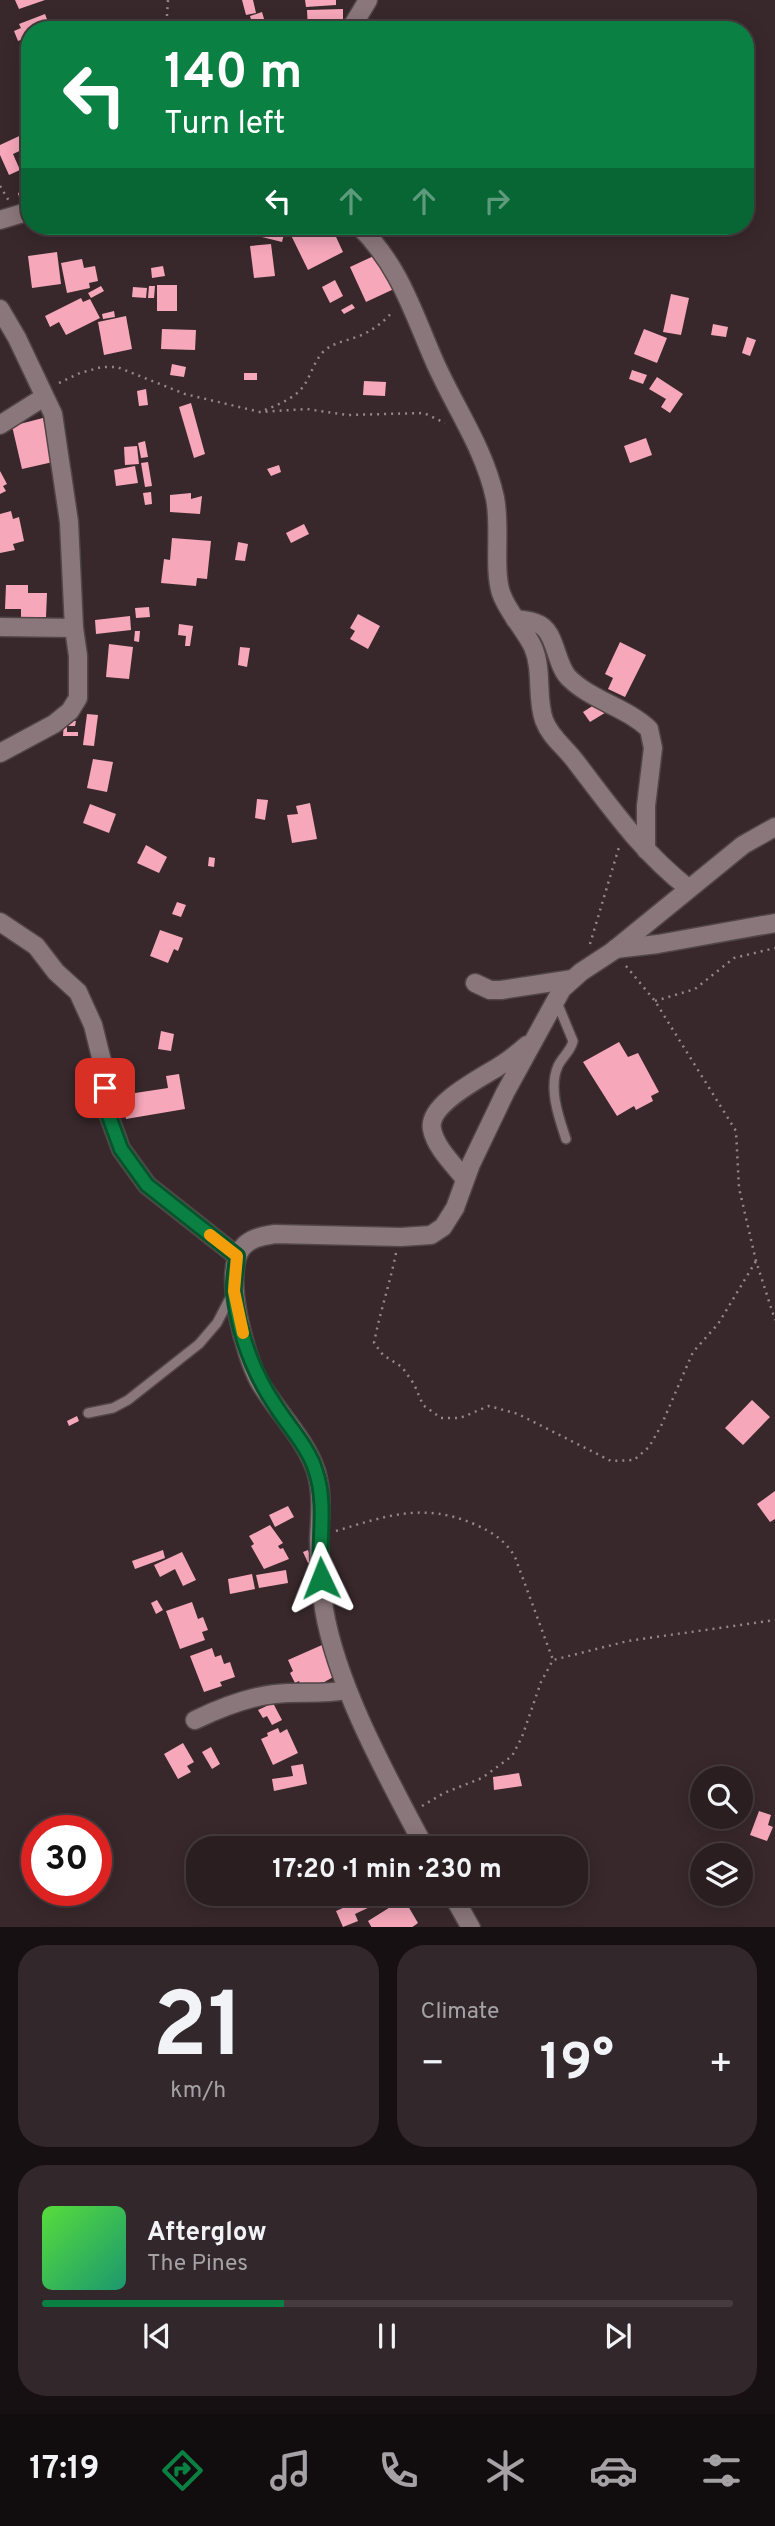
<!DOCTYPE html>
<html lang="en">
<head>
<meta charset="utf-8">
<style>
	:root { --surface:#2a1e21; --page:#32272a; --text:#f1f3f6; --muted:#a5a2a5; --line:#463c3f; --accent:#0b8043 }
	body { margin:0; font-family:Overpass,sans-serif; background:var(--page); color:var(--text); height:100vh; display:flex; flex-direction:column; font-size:26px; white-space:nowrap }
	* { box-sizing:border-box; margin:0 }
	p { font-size:23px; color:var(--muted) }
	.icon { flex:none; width:38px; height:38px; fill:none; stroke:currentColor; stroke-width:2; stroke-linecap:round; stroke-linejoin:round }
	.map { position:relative; height:1927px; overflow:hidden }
	.details { display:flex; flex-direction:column; gap:18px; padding:18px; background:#171012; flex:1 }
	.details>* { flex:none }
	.top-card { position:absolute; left:21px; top:21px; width:733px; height:214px; border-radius:28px; box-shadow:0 4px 18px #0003,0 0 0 2px var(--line); background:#0b8043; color:#fff; overflow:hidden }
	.buttons { position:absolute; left:690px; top:1766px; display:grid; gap:14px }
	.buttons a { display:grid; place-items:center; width:63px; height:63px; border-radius:50%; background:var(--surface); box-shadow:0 4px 18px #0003,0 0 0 2px var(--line); font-size:35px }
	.speed { position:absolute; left:21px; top:1815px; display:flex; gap:14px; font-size:35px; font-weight:700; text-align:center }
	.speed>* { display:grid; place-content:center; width:91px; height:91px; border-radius:50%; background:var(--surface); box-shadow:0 4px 18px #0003,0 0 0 2px var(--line); line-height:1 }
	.speed .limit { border:10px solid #d22; background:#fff; color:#111 }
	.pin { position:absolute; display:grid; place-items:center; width:60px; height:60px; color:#fff; margin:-30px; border-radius:14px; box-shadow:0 4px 10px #0006 }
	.me { position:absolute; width:77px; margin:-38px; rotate:358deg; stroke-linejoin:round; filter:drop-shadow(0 0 5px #0008) }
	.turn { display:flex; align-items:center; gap:24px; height:147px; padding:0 28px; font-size:32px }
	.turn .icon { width:91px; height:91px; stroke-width:2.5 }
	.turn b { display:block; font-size:49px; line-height:60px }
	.lanes { display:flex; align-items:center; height:66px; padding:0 28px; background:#0003; justify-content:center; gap:35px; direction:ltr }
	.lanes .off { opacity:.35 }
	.big { font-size:52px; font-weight:700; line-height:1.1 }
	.details .tile { flex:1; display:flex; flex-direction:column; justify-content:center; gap:10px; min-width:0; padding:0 24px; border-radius:28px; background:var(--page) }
	.details .dial { align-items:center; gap:0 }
	.dial b { font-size:91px; line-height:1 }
	.song { display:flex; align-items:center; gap:21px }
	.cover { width:84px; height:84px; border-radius:10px; background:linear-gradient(135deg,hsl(110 70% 55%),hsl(160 70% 35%)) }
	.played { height:7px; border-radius:4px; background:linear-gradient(90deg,var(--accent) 35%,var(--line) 35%) }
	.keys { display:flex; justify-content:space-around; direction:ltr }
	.heat { display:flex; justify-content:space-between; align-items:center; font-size:38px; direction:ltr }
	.details .tiles { flex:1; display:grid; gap:18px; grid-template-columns:1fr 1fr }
	.tile:last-child { grid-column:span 2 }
	.trip { position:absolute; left:186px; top:1836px; width:402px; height:70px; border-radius:28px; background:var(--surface); box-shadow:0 4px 18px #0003,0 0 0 2px var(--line); font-weight:700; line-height:70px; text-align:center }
	.menu { display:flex; height:112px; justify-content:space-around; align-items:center; background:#110c0d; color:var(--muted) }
	.menu .icon { width:49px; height:49px }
	.menu .selected { color:var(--accent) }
	.menu b { font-size:32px; color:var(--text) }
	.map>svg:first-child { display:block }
	.building { fill:#f6a7ba }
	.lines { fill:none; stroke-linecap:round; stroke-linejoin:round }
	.lane-casing { stroke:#524547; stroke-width:12 }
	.street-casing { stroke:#524547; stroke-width:21 }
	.path { stroke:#948689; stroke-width:2.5; stroke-dasharray:2 5; stroke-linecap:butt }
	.lane { stroke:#8a777b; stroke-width:9 }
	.street { stroke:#8a777b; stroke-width:18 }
	.route-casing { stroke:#07532c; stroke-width:18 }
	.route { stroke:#0b8043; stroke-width:12 }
	.slow { stroke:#f59e0b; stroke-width:12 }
</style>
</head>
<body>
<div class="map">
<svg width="775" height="1928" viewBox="0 0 775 1928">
	<rect width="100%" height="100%" fill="#38282c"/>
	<g class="building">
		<polygon points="15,0 45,0 19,9"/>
		<polygon points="242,0 253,0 256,13 246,15"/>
		<polygon points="305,0 336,0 336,5 306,7"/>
		<polygon points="343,9 343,21 320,22 320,30 308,30 307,10"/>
		<polygon points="262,12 267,29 254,30 250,16"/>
		<polygon points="45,14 51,30 30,30 30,42 25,44 23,39 18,41 14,31 21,28 19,24"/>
		<polygon points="30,131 30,146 13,154 20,170 9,175 0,155 0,145"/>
		<polygon points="30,167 30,195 20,171"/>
		<polygon points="26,190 29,198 20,201 18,193"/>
		<polygon points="244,226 286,226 282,242 242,232"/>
		<polygon points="289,226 331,226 343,252 308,270 287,227"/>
		<polygon points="271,244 275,276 254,278 250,246"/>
		<polygon points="57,252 61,284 32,288 28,256"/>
		<polygon points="378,254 394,289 366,302 350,267"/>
		<polygon points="82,259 84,268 95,266 98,281 89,283 90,288 67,293 61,263"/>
		<polygon points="163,266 165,276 152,278 151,268"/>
		<polygon points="335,280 343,296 330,303 322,287"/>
		<rect x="157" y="285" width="20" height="26"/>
		<polygon points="101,286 104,291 91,298 88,293"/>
		<polygon points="149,286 155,286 154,298 148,298"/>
		<polygon points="133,287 147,288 146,298 132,297"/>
		<polygon points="671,294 689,298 681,335 663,332"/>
		<polygon points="81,298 83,302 90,299 100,318 66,335 59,322 50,327 45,316"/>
		<polygon points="352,304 355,308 344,314 341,310"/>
		<polygon points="114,311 115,317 103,319 102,314"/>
		<polygon points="126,316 132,349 104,355 98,322"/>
		<polygon points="713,324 728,327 726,337 711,335"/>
		<polygon points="162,329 196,330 195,350 161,349"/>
		<polygon points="644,329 667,338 657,363 634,354"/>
		<polygon points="747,337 756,340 750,356 742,353"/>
		<polygon points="172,364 186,367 184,377 170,375"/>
		<polygon points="632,370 647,375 643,384 629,379"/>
		<rect x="244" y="373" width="13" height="7"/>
		<polygon points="657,377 683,394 670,413 661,407 666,399 649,389"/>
		<polygon points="364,381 386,382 385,396 363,395"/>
		<polygon points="146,389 148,405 139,406 137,391"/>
		<polygon points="191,403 205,454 194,458 179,407"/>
		<polygon points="43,418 53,462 22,469 12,426"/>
		<polygon points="646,438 652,455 630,463 624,446"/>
		<polygon points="145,441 148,457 141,458 138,443"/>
		<polygon points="137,446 139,464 125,465 124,447"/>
		<polygon points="148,462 152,486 145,487 141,463"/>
		<polygon points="279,465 281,472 271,476 267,469"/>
		<polygon points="135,466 138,483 116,486 114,470"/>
		<polygon points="0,471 7,484 3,486 6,491 0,494"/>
		<polygon points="151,492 152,504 145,505 143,493"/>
		<polygon points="191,493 191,499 202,496 200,514 170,512 170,495"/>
		<polygon points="11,511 13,519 19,517 24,541 13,544 15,550 0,553 0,514"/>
		<polygon points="304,524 309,534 291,543 286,533"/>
		<polygon points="172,538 211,541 207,579 197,578 196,586 161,583 164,559 170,560"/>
		<polygon points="238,542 248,544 245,561 235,560"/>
		<polygon points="6,585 28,585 28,593 47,593 46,617 21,617 21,609 5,609"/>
		<polygon points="149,607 150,617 136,618 135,608"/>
		<polygon points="358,614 380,626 368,649 350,639 355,631 350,628"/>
		<polygon points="130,616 131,630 96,634 95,620"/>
		<polygon points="179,624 193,626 190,646 185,646 186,636 178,635"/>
		<polygon points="135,631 140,631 139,642 134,641"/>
		<polygon points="620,642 646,655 625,697 608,689 613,678 605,674"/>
		<polygon points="109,644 133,647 129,679 106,677"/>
		<polygon points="240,647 250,648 247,667 238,665"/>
		<polygon points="602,700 608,711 590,722 583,712"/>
		<polygon points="87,714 98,715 94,746 83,745"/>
		<polygon points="64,721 76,721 75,726 67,726 67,732 78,732 78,736 63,736"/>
		<polygon points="93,759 113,762 107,792 87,788"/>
		<polygon points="257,799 268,800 265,820 255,818"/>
		<polygon points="310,803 317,839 292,843 287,815 298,814 296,806"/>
		<polygon points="90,804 116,814 109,833 83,823"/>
		<polygon points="146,845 167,857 159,873 137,863"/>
		<polygon points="209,857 215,858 214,867 208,866"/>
		<polygon points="177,902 186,905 181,917 172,914"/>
		<polygon points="160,930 183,938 178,951 174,949 168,963 150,956"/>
		<polygon points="161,1031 174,1034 171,1051 158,1049"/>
		<polygon points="619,1042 628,1057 638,1053 659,1092 651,1096 653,1101 636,1110 634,1106 617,1116 583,1062"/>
		<polygon points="179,1074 185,1109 126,1119 122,1095 168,1088 166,1076"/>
		<polygon points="752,1400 770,1417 743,1445 725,1428"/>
		<polygon points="77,1416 79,1421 69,1426 67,1421"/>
		<polygon points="775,1491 775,1519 770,1522 757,1504"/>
		<polygon points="288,1506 294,1517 275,1527 269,1515"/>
		<polygon points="270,1525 283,1543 278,1546 280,1549 283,1548 289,1559 264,1569 251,1546 254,1544 249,1536"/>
		<polygon points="163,1550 165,1558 135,1569 132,1561"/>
		<polygon points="308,1550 312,1561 308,1563 303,1552"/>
		<polygon points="182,1552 196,1580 183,1586 175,1569 160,1577 154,1565"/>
		<polygon points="286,1570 288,1583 259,1588 256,1575"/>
		<polygon points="252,1574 255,1589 230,1594 228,1579"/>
		<polygon points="157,1600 163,1610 156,1614 151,1603"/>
		<polygon points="192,1602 198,1619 203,1617 208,1630 202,1632 205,1640 180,1649 166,1611"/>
		<polygon points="322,1645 335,1676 312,1689 302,1688 299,1681 295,1683 290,1673 293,1671 288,1660"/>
		<polygon points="212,1648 215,1657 221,1655 224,1664 230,1662 235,1677 220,1682 222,1686 204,1692 190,1656"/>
		<polygon points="273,1703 282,1720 272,1725 267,1716 263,1718 258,1710"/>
		<polygon points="278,1728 280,1733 287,1729 298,1753 273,1765 261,1739 268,1736 267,1733"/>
		<polygon points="183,1743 194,1762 187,1766 191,1772 178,1779 164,1754"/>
		<polygon points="211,1747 220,1764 212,1769 202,1752"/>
		<polygon points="303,1764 307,1784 274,1791 272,1779 293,1776 291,1766"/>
		<polygon points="519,1773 522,1786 494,1790 493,1777"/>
		<polygon points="759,1811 771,1815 768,1825 773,1827 767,1841 750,1835"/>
		<polygon points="370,1896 374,1905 355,1914 358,1921 343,1927 336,1911"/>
		<polygon points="400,1901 405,1908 408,1906 418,1923 411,1928 372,1928 368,1921"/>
	</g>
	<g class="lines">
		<g class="lane-casing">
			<g id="lane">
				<path d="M556 1000 573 1041C571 1051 562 1057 558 1066 548 1088 559 1118 566 1139"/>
				<polyline points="88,1413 113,1408 128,1400 199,1344 217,1323 232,1294"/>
			</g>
		</g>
		<g class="street-casing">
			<g id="street">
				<polyline points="350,30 368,0"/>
				<polyline points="0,220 30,211"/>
				<path d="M359 226C399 266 411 307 433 358 453 405 484 447 495 498 501 527 493 568 501 593 508 613 524 628 533 647 543 670 536 698 544 720 550 737 566 748 576 762 612 809 641 851 688 888"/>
				<polyline points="0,309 17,338 53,414 69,522 74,628 78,656 78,698 70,711 54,724 0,753"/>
				<polyline points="0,425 44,397"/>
				<path d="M515 619C522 620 530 620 536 623 556 629 555 663 568 677 590 700 626 707 649 729L653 748 646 806V850"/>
				<polyline points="0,627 74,628"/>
				<polyline points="0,922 36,946 56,972 78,992 93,1025 104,1069 106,1108 121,1149 147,1185 237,1256"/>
				<polyline points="615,949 658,944 775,923"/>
				<polyline points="475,983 490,990 501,990 573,979"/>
				<path d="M465 1179C454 1165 435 1147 432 1129 427 1104 483 1077 501 1065 511 1059 519 1052 527 1045"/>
				<path d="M195 1720C220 1708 247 1697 275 1694 300 1691 320 1695 347 1690"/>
				<path d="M425 1848C388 1778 337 1687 324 1609 321 1586 319 1563 319 1540 320 1516 323 1494 316 1471 305 1438 276 1411 259 1381 245 1355 222 1273 242 1248 250 1238 262 1236 275 1234L401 1237 431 1235 443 1227 455 1208 471 1164 505 1093 562 989 581 972 613 951 743 845 775 827"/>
				<polyline points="452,1894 471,1928"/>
			</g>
		</g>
		<g class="path">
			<polyline points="166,30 168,0"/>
			<polyline points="0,186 9,201"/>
			<polyline points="59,383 80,373 102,367 117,367 185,394 260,412 307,409 347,415 424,413 445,423"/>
			<path d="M265 410C277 405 293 399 302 388 311 377 313 362 324 351 334 342 347 341 359 336 372 331 384 322 393 311"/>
			<polyline points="590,944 619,847"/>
			<polyline points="626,966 655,1001 736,1131 739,1188 756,1261 775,1320"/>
			<polyline points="655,1001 695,989 734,958 775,948"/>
			<path d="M396 1253C390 1283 380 1312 374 1343L383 1355 402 1367 414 1384 423 1405 441 1418H460L489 1406 518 1414 611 1461 634 1460 649 1447 661 1426 693 1352 718 1324 756 1261"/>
			<path d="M336 1531C386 1516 423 1502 474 1524 492 1532 505 1540 515 1557L553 1660"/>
			<polyline points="422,1806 444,1793 482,1778 512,1756 522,1737 541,1682 553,1660 628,1641 775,1620"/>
		</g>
		<use href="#lane" class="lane"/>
		<use href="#street" class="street"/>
	</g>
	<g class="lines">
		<g class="route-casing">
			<path id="route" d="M105 1088 106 1108 121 1149 147 1185 237 1256C236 1268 233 1282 234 1293 239 1335 253 1373 277 1408 290 1428 309 1448 316 1472 327 1505 318 1543 321 1578"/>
		</g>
		<use href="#route" class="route"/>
		<polyline class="slow" points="210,1235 237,1256 234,1291 243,1333"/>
	</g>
</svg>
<div class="buttons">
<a><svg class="icon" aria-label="search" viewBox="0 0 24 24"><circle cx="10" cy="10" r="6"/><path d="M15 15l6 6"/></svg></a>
<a><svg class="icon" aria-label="layers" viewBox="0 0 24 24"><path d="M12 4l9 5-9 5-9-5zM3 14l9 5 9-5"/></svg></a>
</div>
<div class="speed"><div class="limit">30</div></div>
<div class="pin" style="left:105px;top:1088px;background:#d93025"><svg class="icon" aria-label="arrive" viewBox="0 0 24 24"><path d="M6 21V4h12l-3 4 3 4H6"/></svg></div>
<svg class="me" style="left:321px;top:1578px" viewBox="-20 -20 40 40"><path d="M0-17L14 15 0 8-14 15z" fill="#0b8043" stroke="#fff" stroke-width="4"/></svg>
<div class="trip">17:20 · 1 min · 230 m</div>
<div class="top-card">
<div class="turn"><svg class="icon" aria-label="left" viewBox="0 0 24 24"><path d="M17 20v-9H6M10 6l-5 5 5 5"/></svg><div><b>140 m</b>Turn left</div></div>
<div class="lanes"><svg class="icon" aria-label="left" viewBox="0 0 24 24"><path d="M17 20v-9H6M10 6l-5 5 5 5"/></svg><svg class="icon off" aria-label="ahead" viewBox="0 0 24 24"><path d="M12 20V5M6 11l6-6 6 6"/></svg><svg class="icon off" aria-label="ahead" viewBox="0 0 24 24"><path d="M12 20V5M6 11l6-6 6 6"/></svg><svg class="icon off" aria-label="right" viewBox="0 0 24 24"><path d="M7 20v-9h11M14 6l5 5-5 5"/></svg></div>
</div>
</div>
<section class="details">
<div class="tiles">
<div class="tile dial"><b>21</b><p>km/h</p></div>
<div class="tile"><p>Climate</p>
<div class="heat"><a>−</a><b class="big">19°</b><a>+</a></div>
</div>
<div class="tile">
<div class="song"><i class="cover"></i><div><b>Afterglow</b><p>The Pines</p></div></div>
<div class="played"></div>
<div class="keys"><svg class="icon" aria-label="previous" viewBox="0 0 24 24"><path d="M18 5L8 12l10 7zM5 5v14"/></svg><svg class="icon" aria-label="pause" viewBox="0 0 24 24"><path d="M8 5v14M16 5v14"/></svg><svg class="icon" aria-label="next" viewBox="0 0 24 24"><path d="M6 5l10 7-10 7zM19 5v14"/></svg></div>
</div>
</div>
</section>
<nav class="menu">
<b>17:19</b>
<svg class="icon selected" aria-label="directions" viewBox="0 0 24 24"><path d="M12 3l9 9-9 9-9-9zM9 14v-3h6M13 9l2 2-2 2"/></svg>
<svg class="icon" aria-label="music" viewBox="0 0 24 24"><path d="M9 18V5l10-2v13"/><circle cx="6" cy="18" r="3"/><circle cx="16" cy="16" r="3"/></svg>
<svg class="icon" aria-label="phone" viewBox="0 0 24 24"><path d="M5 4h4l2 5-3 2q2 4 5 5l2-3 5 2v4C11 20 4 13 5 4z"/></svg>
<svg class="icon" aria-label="climate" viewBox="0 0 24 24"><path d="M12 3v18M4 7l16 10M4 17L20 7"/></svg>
<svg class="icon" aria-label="car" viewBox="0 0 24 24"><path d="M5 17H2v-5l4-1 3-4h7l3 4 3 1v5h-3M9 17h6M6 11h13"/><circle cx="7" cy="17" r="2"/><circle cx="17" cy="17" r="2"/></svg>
<svg class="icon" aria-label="filters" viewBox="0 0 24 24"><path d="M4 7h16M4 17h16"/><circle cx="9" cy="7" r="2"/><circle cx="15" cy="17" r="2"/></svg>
</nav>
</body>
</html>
